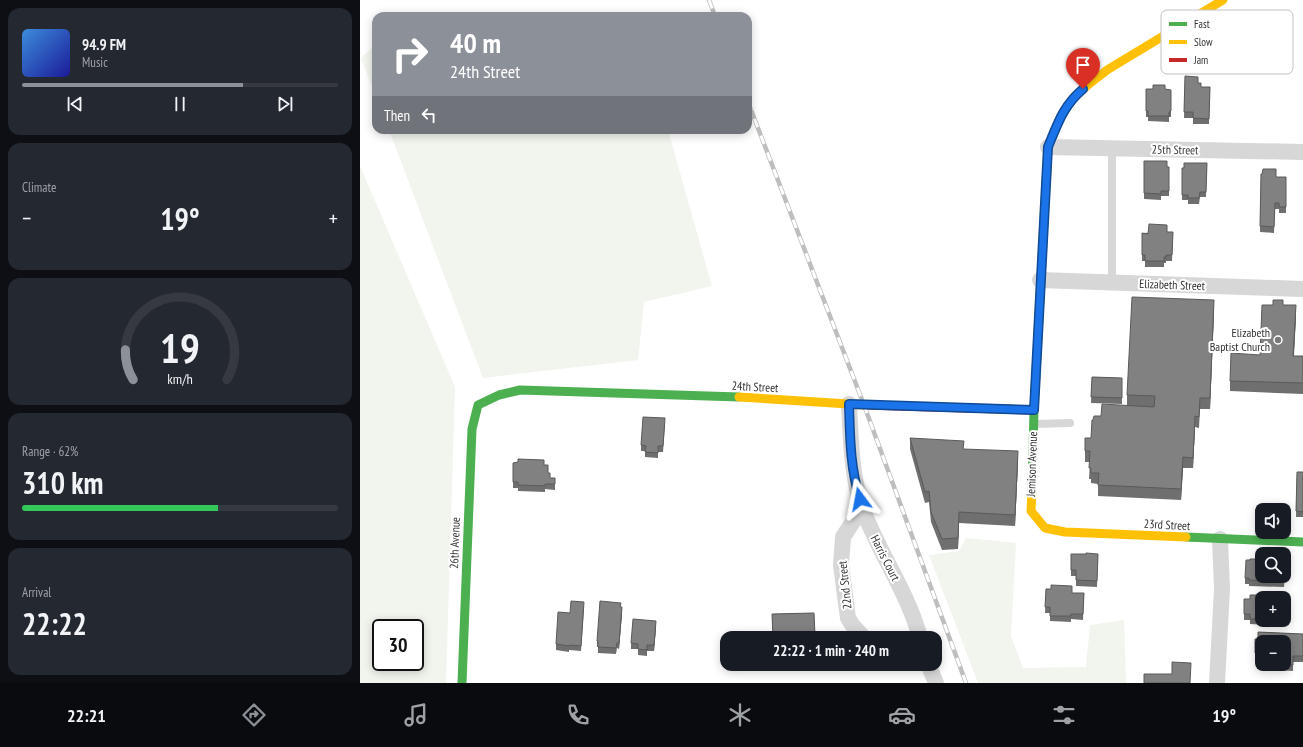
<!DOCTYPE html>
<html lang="en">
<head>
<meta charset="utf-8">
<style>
	:root { --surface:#171b24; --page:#242831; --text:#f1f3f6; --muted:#9ea1a6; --line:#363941; --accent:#8c9099 }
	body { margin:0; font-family:"PT Sans Narrow",sans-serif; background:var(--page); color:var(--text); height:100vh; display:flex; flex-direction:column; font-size:15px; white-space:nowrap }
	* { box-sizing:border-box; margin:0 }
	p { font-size:13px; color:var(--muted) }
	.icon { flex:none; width:22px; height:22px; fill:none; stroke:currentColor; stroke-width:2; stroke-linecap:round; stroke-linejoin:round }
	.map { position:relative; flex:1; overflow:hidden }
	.drawer { display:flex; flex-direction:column; gap:8px; padding:8px; background:#0d0f14; width:360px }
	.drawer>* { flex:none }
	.banner { position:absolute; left:12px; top:12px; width:380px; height:122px; border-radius:12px; box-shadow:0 2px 10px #0003; background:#8c9099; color:#fff; overflow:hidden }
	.controls { position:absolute; left:895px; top:503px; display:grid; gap:8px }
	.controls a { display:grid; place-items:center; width:36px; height:36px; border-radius:8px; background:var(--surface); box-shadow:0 2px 10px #0003; font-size:20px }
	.speed { position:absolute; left:12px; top:619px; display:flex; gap:8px; font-size:20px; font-weight:700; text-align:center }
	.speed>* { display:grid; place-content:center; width:52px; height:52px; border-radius:50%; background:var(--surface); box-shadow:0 2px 10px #0003; line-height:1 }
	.speed .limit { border:2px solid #111; border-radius:6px; background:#fff; color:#111 }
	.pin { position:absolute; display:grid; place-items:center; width:34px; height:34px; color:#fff; margin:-41px -17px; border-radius:50% 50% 50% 0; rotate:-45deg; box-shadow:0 0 4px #0007 }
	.pin .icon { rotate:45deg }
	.me { position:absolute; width:44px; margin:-22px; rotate:347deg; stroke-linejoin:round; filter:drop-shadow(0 0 3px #0008) }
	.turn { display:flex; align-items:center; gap:14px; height:84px; padding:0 12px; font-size:18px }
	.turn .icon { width:52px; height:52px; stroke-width:2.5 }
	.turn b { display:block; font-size:28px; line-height:34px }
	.then { display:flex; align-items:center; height:38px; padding:0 12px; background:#0003; gap:8px; font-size:15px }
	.big { font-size:30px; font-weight:700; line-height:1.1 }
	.drawer .widget { flex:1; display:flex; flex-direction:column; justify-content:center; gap:6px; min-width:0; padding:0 14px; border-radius:12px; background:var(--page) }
	.drawer .dial { align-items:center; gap:0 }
	.dial svg { height:104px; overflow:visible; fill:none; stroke:var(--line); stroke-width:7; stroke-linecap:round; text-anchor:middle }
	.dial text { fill:var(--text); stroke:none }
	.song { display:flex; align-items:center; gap:12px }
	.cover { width:48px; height:48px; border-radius:6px; background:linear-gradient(135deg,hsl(210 70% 55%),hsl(240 70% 35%)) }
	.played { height:4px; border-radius:2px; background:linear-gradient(90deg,var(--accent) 70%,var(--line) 70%) }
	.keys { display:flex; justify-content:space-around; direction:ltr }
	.heat { display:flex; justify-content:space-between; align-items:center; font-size:22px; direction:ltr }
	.charge { height:6px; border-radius:3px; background:linear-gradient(90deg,#34c759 62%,var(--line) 0) }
	.trip { position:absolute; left:360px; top:631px; width:222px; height:40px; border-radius:12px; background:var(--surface); box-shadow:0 2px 10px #0003; font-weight:700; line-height:40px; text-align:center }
	.tab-bar { display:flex; height:64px; justify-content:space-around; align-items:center; background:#090b0e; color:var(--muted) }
	.tab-bar .icon { width:28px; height:28px }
	.tab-bar .on { color:var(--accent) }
	.tab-bar b { font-size:18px; color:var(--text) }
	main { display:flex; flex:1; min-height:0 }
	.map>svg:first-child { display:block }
	.green { fill:#f1f5ed; fill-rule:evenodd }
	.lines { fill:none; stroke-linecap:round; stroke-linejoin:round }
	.lane { stroke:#d7d7d7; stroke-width:8 }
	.street { stroke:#d7d7d7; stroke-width:16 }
	.fast { stroke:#4caf50; stroke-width:9 }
	.slow { stroke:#ffc107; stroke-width:9 }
	.jam { stroke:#c62828; stroke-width:9 }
	.rail-casing { stroke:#bebebe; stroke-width:4.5 }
	.rail { stroke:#fff; stroke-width:3; stroke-dasharray:9; stroke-linecap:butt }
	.wall { fill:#6f6f6f; fill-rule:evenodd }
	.shaded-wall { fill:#5a5a5a }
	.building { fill:#818181; stroke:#5a5a5a }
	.route-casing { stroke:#114b97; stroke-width:10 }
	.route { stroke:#1a73e8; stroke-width:7 }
	.poi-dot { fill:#7a7a7a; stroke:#fff; stroke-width:1.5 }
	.labels { text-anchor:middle; stroke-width:4; stroke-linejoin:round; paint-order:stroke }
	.street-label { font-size:12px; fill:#333; stroke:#fff }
	.poi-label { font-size:12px; fill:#333; stroke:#fff; text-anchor:end }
	.key { fill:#fff; stroke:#c2c2c2; stroke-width:1 }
	.key-label { font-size:11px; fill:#333 }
</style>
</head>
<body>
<main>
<section class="drawer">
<div class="widget">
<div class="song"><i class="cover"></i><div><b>94.9 FM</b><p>Music</p></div></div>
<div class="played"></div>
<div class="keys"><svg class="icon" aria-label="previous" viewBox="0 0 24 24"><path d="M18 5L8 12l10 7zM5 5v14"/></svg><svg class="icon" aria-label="pause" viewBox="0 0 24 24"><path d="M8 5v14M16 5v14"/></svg><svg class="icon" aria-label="next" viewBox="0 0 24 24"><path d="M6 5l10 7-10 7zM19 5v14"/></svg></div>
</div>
<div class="widget"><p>Climate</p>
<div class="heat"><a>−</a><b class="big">19°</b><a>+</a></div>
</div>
<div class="widget dial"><svg viewBox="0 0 100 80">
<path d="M14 69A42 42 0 1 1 86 69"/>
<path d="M14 69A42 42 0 0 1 8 46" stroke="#8c9099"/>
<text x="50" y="56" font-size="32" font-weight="700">19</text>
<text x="50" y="72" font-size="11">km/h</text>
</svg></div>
<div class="widget"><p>Range · 62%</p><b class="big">310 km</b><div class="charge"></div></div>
<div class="widget"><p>Arrival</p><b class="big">22:22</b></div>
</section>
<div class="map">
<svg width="943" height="683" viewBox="0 0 943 683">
	<rect width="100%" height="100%" fill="#fff"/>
	<g class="green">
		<polygon points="16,44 16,97 1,58"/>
		<polygon points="29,130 308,130 352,286 284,302 278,360 123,378"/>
		<path d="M0 166 95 387 86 683H0ZM21 628H55V662H21Z"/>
		<polygon points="606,538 656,543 651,636 663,668 726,667 730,625 764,620 766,683 618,683 569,555 599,551"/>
	</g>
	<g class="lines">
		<g class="lane">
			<polyline points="752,282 752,148"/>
			<polyline points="675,424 710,423"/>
		</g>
		<g class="street">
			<polyline points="688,147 943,152"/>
			<polyline points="680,280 943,289"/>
			<path d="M489 404C491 439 491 474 502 507 518 552 548 592 560 638"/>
			<polyline points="502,508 483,537 481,565 488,618 493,626 504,638"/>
			<polyline points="568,664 576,683"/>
			<polyline points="857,683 862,589 860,539"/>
		</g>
		<g class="fast">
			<polyline points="672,491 674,410 688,147 701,116 715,96"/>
			<polyline points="826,537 943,542"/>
			<polyline points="102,683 112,429 118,405 139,395 160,390 379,397"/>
		</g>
		<g class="slow">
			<polyline points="715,96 729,84 747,70 863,0"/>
			<polyline points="379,397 504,405"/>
			<polyline points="672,491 671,511 685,528 705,532 826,537"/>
		</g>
		<polyline class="jam" points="504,405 674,410"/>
		<g class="rail-casing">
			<g id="rail">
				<polyline points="349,0 355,16"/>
				<polyline points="388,102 504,405 606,683"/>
			</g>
		</g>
		<use href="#rail" class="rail"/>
	</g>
	<g class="wall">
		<polygon points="899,20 898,60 885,60 885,63 880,64 880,67 868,67 868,63 864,63 864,29 886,23"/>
		<polygon points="825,76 838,83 841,87 850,87 849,124 833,124 833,118 824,118"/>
		<polygon points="786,89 811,90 811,117 809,117 809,122 788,121 788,117 786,117"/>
		<polygon points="784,161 809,167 809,196 801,196 801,200 784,199"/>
		<polygon points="847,163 846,197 840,197 839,204 828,204 828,200 822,200 822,168"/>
		<polygon points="901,174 916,177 926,177 926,213 919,213 919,209 915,209 914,233 900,232"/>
		<polygon points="807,232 813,232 812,261 806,261 806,263 804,263 804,267 785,267 785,261 782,261 782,233"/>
		<polygon points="923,305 936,316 934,356 943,356 943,394 870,391 870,381 900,355"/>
		<polygon points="854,311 850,409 840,409 839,428 835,427 833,468 823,468 821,500 738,496 738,484 731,483 731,479 729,479 730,462 725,462 725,451 731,438 733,420 767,405 767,395"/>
		<polygon points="732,377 762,378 762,404 731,403"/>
		<polygon points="305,424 303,452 298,452 298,458 285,457 285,451 281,451 281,445"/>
		<polygon points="550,438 604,449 658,462 655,526 599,523 598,549 582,550 571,522 569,502 565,503 550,449"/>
		<polygon points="158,462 184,465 190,478 195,478 195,490 185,489 185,492 158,491 158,488 153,488 153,463"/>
		<polygon points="937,472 943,472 943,517 936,517"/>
		<polygon points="711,554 738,554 737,587 716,586 716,576 711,576"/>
		<polygon points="925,564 928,564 928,574 925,574 924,587 889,586 889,584 885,584 885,578"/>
		<polygon points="686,589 712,593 724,593 723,620 711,619 711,622 690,621 690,613 685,613"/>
		<path d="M916 595 927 596 926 626 890 624V620H884V614L890 599ZM902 598 924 620H902Z"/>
		<polygon points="261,607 262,613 259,649 257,648 256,654 238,653 238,647 237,647 237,641"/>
		<polygon points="224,608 221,651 209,650 209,652 196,650 196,644 210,613"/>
		<polygon points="454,613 455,638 413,638 412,614"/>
		<polygon points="296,627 294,651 287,651 287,656 278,655 278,649 271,649 271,643"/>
		<path d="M898 632 943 634V662H933V671L897 669V659H895V639H898ZM902 642H924V664H902Z"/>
	</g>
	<g class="shaded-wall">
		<polygon points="854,300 854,311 850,409 850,398"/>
		<polygon points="936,305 936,316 933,367 933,356"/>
		<polygon points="835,416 835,427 833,468 833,458"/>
		<polygon points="658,451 658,462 655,526 655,515"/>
		<polygon points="823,457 823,468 821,500 821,489"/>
		<polygon points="599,512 599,523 598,549 598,538"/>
		<polygon points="262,607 262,613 259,649 259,643"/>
		<polygon points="296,621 296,627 294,651 294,645"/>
	</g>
	<g class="building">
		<polygon points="825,76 838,77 838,83 841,83 841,87 850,87 849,119 833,118 833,112 824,112"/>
		<polygon points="793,85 805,85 805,89 811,90 811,111 809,112 809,116 788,116 788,111 786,111 786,89 793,89"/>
		<polygon points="784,161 807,161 807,167 809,167 809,191 801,191 801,194 784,193"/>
		<polygon points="824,163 847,163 846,192 840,192 839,198 828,198 828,195 822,195 822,168 824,168"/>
		<polygon points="903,169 916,169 916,177 926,177 926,207 919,207 919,203 915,203 914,227 900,226 901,174 902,174"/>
		<polygon points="789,224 807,225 807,232 813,232 812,255 806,255 806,257 804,257 804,261 785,261 785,255 782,255 782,233 788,234"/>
		<polygon points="772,297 854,300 850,398 840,398 839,417 835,416 833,458 823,457 821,489 738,485 739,473 731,473 731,468 729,468 730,451 725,451 725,438 731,438 732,420 733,420 734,416 741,416 742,404 794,407 795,396 767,395"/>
		<polygon points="913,300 923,300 923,305 936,305 933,356 943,356 943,383 870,381 871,353 900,355 902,305 913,305"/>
		<polygon points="732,377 762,378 762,398 731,397"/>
		<polygon points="283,417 305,418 303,446 298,446 298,453 285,452 286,446 281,445"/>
		<polygon points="550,438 604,441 603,449 658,451 655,515 599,512 598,538 582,539 571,512 569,491 565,492"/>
		<polygon points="158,459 184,460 184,465 188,465 188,473 190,473 190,478 195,478 195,484 185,484 185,486 158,485 158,482 153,482 153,463 158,462"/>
		<polygon points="937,472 943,472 943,512 936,511"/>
		<polygon points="726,553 738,554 737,581 716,580 716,570 711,570 711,554 726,554"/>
		<polygon points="890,559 902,559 902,576 924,576 924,560 925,560 925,564 928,564 928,568 925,568 924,581 889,580 889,578 885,578 886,560 890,560"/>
		<polygon points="691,585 712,586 712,593 724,593 723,614 711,614 711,616 690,616 690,607 685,607 686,589 691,589"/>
		<polygon points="911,592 916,592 916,595 927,596 926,620 924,620 924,598 902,598 902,619 890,619 890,614 884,614 884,599 890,599 890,595 911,595"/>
		<polygon points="211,601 224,602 221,646 209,645 209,646 196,644 198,612 210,613"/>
		<polygon points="240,601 261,603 260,607 262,607 259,643 257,643 256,648 238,647 238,641 237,641"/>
		<polygon points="454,613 455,636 436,637 436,638 429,638 429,637 413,637 412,614"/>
		<polygon points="273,619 296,621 294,645 287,645 287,650 278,649 278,644 271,643"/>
		<polygon points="898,632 943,634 943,656 933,656 933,665 916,664 924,664 924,642 902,642 902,663 897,663 897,654 895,653 895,639 898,639"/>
		<polygon points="812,662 831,663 830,683 784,683 784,674 812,674"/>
	</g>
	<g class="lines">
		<g class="route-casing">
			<path id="route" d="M500 499C490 468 490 436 489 404L674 410 688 147C698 123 703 106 723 89"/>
		</g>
		<use href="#route" class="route"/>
	</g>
	<circle class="poi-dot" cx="918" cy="340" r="4"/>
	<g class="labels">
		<g class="street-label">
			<text transform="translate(815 150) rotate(1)" y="4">25th Street</text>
			<text transform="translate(812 285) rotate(2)" y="4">Elizabeth Street</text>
			<text transform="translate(395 387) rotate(3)" y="4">24th Street</text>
			<text transform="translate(672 464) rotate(-88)" y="4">Jemison Avenue</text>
			<text transform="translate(807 525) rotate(3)" y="4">23rd Street</text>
			<text transform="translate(95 543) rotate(-88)" y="4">26th Avenue</text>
			<text transform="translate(525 558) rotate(63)" y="4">Harris Court</text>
			<text transform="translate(485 585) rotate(-96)" y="4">22nd Street</text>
		</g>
		<g class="poi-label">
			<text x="910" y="337">Elizabeth<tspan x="910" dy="14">Baptist Church</tspan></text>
		</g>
	</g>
	<rect x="801" y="10" width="132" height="64" rx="6" class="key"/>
	<rect x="809" y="22" width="18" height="4" fill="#4caf50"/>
	<rect x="809" y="40" width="18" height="4" fill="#ffc107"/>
	<rect x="809" y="58" width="18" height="4" fill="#c62828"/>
	<g class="key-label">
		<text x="834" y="28">Fast</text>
		<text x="834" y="46">Slow</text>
		<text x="834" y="64">Jam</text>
	</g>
</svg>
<div class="controls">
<a><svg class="icon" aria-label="sound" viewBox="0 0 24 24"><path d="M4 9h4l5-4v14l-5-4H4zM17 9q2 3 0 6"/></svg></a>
<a><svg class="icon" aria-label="search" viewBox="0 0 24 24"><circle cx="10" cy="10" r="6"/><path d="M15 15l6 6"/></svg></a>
<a>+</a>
<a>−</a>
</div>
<div class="speed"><div class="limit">30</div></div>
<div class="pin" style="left:723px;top:89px;background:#d93025"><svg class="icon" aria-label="arrive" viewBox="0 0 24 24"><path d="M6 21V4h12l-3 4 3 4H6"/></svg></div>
<svg class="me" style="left:500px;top:499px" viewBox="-20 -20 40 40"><path d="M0-17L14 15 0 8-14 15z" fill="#1a73e8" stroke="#fff" stroke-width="4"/></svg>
<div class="trip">22:22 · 1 min · 240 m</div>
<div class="banner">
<div class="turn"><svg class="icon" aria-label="right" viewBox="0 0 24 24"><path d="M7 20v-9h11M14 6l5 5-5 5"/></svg><div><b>40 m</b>24th Street</div></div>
<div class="then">Then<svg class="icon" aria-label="left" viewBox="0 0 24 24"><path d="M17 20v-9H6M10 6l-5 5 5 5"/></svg></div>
</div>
</div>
</main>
<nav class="tab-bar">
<b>22:21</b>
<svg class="icon on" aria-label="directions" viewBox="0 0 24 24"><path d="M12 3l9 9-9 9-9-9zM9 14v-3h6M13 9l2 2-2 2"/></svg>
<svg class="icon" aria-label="music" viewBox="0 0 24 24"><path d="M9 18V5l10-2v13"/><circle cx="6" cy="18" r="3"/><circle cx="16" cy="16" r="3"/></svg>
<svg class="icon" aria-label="phone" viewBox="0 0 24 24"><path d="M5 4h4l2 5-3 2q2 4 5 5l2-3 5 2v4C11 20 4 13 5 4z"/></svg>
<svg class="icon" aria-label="climate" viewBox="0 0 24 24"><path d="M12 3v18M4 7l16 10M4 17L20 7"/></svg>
<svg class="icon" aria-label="car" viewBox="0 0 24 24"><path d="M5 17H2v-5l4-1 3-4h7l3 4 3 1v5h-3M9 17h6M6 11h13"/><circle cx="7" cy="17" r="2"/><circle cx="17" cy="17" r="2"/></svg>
<svg class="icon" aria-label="filters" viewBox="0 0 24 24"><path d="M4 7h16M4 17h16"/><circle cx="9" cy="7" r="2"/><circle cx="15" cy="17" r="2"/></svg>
<b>19°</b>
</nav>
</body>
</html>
